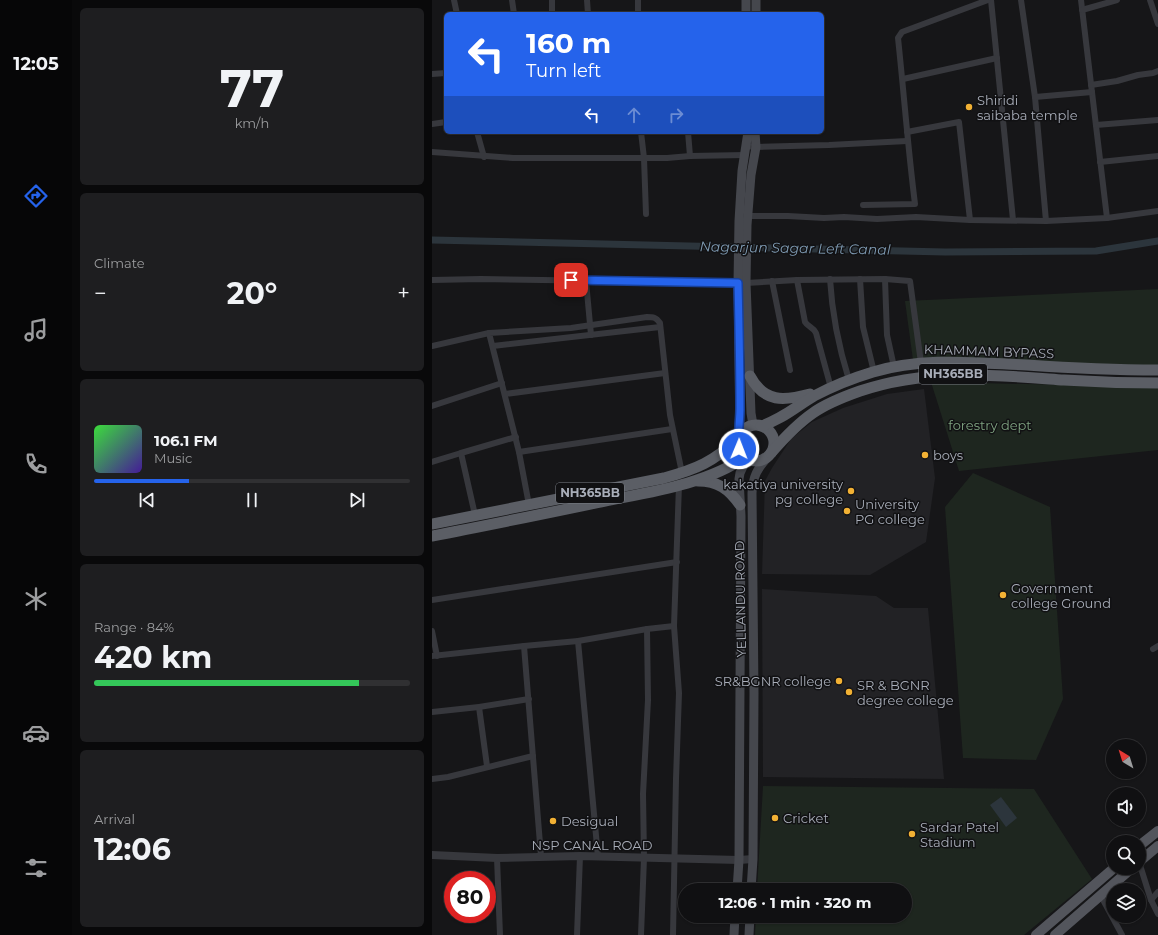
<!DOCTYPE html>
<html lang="en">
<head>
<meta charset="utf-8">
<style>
	:root { --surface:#101012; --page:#1e1e20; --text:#f1f3f6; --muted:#9c9d9f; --line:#303032; --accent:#2563eb }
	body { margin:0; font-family:Montserrat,sans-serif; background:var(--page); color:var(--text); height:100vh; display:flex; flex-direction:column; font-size:15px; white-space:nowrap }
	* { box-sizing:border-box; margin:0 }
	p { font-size:13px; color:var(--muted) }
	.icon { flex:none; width:22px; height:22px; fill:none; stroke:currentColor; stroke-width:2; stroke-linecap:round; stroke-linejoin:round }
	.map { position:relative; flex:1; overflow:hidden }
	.panel { display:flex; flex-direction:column; gap:8px; padding:8px; background:#09090a; width:360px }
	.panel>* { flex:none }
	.hud { position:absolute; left:12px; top:12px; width:380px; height:122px; border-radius:6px; box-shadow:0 1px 3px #0004,0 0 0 1px var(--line); background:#2563eb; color:#fff; overflow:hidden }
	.needle { width:26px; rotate:322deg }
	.fabs { position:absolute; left:674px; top:739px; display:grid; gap:8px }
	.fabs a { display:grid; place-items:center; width:40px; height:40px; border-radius:50%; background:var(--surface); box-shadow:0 1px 3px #0004,0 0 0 1px var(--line); font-size:20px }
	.speed { position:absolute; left:12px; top:871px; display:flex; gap:8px; font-size:20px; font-weight:700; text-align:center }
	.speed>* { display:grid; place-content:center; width:52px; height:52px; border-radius:50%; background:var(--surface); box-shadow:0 1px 3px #0004,0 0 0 1px var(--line); line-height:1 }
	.speed .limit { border:6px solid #d22; background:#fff; color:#111 }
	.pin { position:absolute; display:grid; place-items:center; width:34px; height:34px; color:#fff; margin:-17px; border-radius:8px; box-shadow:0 2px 6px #0006 }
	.me { position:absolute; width:44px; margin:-22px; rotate:1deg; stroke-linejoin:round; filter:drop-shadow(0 0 3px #0008) }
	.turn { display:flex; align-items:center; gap:14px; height:84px; padding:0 16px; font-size:18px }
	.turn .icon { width:52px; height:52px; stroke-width:2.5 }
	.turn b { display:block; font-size:28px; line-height:34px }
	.lanes { display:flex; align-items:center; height:38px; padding:0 16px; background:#0003; justify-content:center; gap:20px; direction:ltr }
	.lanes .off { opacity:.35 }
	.big { font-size:30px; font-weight:700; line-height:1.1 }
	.panel .widget { flex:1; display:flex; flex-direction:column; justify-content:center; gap:6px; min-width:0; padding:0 14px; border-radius:6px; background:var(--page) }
	.panel .dial { align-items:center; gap:0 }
	.dial b { font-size:52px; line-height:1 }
	.song { display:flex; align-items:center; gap:12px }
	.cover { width:48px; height:48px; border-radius:6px; background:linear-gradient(135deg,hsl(120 70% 55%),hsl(260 70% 35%)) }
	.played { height:4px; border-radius:2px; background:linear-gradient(90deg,var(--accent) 30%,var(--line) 30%) }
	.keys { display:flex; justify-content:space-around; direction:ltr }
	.heat { display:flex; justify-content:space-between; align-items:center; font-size:22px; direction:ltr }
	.charge { height:6px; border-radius:3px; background:linear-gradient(90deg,#34c759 84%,var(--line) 0) }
	.trip { position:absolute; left:246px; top:883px; width:234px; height:40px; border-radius:20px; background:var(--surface); box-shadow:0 1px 3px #0004,0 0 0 1px var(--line); font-weight:700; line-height:40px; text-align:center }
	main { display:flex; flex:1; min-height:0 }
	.tabs { display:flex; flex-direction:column; width:72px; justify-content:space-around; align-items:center; background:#060607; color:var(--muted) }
	.tabs .icon { width:28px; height:28px }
	.tabs .active { color:var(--accent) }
	.tabs b { font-size:18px; color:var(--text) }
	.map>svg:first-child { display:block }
	.built { fill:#222225 }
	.green { fill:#1e261f }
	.water { fill:#2c353c }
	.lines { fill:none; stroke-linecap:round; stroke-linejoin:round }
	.canal { stroke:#2c353c; stroke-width:7 }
	.minor { stroke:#37383d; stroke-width:6 }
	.tertiary { stroke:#37383d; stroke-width:8 }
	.secondary { stroke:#45474d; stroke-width:9 }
	.primary { stroke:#53555c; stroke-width:10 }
	.trunk { stroke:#5b5e65; stroke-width:11 }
	.route-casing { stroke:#184099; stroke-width:10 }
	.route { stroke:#2563eb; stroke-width:7 }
	.poi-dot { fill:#f2b134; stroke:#111113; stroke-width:1.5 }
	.labels { text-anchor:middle; stroke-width:3; stroke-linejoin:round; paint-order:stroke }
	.shield { fill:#111113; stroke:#7b7e86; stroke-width:1 }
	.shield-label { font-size:12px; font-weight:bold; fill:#a8adb8 }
	.poi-label { font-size:13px; fill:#a8adb8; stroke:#111113; text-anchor:start }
	.street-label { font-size:13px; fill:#a8adb8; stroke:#111113 }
	.park-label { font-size:13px; fill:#7fa381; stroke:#111113 }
	.water-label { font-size:14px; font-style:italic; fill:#7f9bb3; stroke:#111113 }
</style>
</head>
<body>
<main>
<nav class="tabs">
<b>12:05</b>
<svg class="icon active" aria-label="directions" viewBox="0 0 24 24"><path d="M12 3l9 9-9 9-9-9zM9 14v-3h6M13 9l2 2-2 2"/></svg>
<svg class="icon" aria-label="music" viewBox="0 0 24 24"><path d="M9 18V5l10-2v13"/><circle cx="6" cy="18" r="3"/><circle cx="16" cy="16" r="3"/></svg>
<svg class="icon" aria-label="phone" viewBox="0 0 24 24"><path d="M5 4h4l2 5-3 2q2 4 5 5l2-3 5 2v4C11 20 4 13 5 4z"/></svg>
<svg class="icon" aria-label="climate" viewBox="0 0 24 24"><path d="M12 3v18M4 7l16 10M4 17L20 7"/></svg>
<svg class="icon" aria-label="car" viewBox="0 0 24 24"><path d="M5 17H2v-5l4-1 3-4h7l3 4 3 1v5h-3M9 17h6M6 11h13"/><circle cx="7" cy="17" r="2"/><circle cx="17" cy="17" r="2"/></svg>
<svg class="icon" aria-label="filters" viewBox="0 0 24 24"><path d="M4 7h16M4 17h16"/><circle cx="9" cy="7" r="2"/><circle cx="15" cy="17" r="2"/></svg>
</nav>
<section class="panel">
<div class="widget dial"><b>77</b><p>km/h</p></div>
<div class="widget"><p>Climate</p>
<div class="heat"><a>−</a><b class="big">20°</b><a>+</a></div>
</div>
<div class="widget">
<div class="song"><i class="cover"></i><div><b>106.1 FM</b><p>Music</p></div></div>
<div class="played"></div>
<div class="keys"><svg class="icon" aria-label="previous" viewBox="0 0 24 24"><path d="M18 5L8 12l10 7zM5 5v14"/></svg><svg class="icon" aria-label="pause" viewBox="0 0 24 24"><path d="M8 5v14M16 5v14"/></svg><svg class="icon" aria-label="next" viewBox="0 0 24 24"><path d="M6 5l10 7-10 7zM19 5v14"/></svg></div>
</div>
<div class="widget"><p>Range · 84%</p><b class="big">420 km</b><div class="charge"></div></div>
<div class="widget"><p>Arrival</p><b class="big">12:06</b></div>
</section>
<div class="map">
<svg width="726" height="935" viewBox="0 0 726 935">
	<rect width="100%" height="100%" fill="#161618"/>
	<g class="built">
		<polygon points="492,389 503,478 494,542 438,575 330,574 333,481 340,468 359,439 380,422 411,408 455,394"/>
		<polygon points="330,589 444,596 462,608 496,608 512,779 331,777"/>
	</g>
	<g class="green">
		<polygon points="726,289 726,366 481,360 473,301"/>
		<polygon points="499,382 726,387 726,450 527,471"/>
		<polygon points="541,473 618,507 631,699 604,760 531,758 513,507"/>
		<polygon points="331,786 602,789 660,879 592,935 323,935 324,916 473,916 473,890 325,890"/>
	</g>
	<polygon class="water" points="569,797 585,818 574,827 558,805"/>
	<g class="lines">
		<polyline class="canal" points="0,240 513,252 664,251 726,241"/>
		<g class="minor">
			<polyline points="22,0 25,14"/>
			<polyline points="80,0 82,14"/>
			<polyline points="120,0 120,14"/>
			<polyline points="155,0 156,14"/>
			<polyline points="206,0 206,14"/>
			<polyline points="559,0 581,220"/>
			<polyline points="589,0 603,97 614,221"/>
			<polyline points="649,0 675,218"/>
			<polyline points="718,0 726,24"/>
			<polyline points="650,10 685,0"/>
			<polyline points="0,74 14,73"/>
			<polyline points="471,79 565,58"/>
			<polyline points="659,85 685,81 706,75 721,73 726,71"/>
			<polyline points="603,97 660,92"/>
			<polyline points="0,124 14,122"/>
			<polyline points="664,125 726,120"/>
			<polyline points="45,132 52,157"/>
			<polyline points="209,132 212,158 214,214"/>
			<polyline points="256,132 258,156"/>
			<polyline points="475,132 527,122 538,220"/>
			<polyline points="314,146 324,147 397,145 475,141"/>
			<polyline points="0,152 81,158 235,158 258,156 313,155"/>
			<polyline points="668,162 726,156"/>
			<path d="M431 205 483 204C476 149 472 94 466 38L470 32 556 0"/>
			<polyline points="316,216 356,216 392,218 412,217 445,219 484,217 538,220 614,221 675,218 726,211"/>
			<path d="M398 279C400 313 407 348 417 380"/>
			<polyline points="428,279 431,327 442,372"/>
			<polyline points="453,279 455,335 462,367"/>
			<polyline points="0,280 49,279 314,283 365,280 453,279 478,281 489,363"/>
			<path d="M365 280 373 322C376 327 381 327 384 333L399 388"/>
			<polyline points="154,281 159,335"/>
			<polyline points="340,281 358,370"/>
			<polyline points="0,346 57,333"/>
			<polyline points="61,346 228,327"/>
			<polyline points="73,394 233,373"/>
			<polyline points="0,406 70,383"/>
			<polyline points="87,452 240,429"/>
			<polyline points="0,462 29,453"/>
			<path d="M97 505 87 452 57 333 139 328 215 317C221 317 224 317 228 323L238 415 250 473"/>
			<polyline points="43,515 29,453 84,437"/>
			<polyline points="0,600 245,562"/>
			<polyline points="0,631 5,656"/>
			<polyline points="146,641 166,857"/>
			<polyline points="92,646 109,856"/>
			<polyline points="721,649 726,646"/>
			<polyline points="0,656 92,646 146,641 215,629 242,626"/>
			<polyline points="47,707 55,766"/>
			<polyline points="0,712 47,707 97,699"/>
			<polyline points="0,779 16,777 101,756"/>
			<polyline points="65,858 68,935"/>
			<polyline points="707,862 719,900 726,914"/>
			<polyline points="669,896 690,935"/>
			<polyline points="719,900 726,892"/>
			<polyline points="145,935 148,856"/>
			<polyline points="209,935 212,858 211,794 216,700 215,629"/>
			<polyline points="241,935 244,779 247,693 242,626 247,485"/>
		</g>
		<polyline class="tertiary" points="0,855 65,858 148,856 307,860 321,859"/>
		<g class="secondary">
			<polyline points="314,0 314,14"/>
			<polyline points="324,14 324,0"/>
			<polyline points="321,425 319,413 314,283 315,225 319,175 324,147 323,132"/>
			<polyline points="308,436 306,283 307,221 310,171 316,132"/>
			<polyline points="305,890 307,860 309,516 307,479 308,473 315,458"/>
			<path d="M319 890 321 859 322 693 320 493C321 476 325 469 336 457"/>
			<polyline points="302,935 303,916"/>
			<polyline points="317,935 318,916"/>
		</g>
		<g class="primary">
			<polyline points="707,846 726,831"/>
			<polyline points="707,862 726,846"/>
			<polyline points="604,935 682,868"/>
			<polyline points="623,935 700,868"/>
		</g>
		<g class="trunk">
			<path d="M318 376C332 403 352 401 378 394"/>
			<circle cx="324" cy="443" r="18"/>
			<path d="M329 426C349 420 365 406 382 396 401 386 421 378 441 372 492 357 544 363 595 365 639 368 682 370 726 370"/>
			<path d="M339 453C352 438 365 424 381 413 395 403 411 397 428 391 496 368 562 375 632 380 663 382 695 383 726 383"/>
			<path d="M266 481C286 481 297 489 308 505"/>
			<path d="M0 524 232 478C265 469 281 462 307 438"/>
			<path d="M0 536C58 525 115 513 173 501 218 492 275 484 313 457"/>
		</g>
	</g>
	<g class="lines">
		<g class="route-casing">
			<path id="route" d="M139 280 306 283C307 325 308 367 308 409 308 420 305 439 307 449"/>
		</g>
		<use href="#route" class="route"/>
	</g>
	<g class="poi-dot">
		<circle cx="537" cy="107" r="4"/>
		<circle cx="493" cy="455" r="4"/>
		<circle cx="419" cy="491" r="4"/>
		<circle cx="415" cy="511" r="4"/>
		<circle cx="571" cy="595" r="4"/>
		<circle cx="407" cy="681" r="4"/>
		<circle cx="417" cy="692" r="4"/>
		<circle cx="343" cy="818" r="4"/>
		<circle cx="121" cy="821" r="4"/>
		<circle cx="480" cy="834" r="4"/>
	</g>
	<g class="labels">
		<g class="shield">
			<rect x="487" y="364" width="68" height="20" rx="3"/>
			<rect x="124" y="483" width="68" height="20" rx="3"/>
		</g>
		<g class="shield-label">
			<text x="521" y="378">NH365BB</text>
			<text x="158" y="497">NH365BB</text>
		</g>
		<g class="poi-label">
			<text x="545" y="105">Shiridi<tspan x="545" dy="15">saibaba temple</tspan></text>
			<text x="501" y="460">boys</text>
			<text x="411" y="489" text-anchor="end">kakatiya university<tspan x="411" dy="15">pg college</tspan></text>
			<text x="423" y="509">University<tspan x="423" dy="15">PG college</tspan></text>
			<text x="579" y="593">Government<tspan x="579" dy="15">college Ground</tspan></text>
			<text x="399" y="686" text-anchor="end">SR&amp;BGNR college</text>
			<text x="425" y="690">SR &amp; BGNR<tspan x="425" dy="15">degree college</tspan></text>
			<text x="351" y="823">Cricket</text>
			<text x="129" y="826">Desigual</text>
			<text x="488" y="832">Sardar Patel<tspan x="488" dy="15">Stadium</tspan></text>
		</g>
		<g class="street-label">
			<text transform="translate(557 351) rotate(2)" y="5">KHAMMAM BYPASS</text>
			<text transform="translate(308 599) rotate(-91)" y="5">YELLANDU ROAD</text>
			<text x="160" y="850">NSP CANAL ROAD</text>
		</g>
		<g class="park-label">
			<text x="558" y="430">forestry dept</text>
		</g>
		<g class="water-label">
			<text transform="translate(363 248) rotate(1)" y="5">Nagarjun Sagar Left Canal</text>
		</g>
	</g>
</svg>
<div class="fabs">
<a><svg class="needle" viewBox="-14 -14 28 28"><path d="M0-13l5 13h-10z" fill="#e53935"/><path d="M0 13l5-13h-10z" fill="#9c9d9f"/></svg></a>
<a><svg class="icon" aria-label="sound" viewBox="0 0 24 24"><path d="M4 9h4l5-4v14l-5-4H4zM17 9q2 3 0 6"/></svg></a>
<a><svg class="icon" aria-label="search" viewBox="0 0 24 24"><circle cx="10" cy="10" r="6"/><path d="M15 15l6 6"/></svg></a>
<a><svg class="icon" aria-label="layers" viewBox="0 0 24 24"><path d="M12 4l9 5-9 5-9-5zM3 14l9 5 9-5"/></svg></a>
</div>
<div class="speed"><div class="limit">80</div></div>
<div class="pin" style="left:139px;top:280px;background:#d93025"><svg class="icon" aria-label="arrive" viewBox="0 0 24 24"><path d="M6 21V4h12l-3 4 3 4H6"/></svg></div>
<svg class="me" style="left:307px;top:449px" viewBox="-20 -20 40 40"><circle r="17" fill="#2563eb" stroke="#fff" stroke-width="3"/><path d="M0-11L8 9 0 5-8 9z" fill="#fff"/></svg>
<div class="trip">12:06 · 1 min · 320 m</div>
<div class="hud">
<div class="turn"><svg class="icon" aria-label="left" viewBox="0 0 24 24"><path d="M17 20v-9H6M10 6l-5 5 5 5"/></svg><div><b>160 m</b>Turn left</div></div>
<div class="lanes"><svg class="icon" aria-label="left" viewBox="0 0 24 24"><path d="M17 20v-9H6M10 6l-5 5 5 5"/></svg><svg class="icon off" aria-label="ahead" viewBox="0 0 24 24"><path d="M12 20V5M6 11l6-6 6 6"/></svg><svg class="icon off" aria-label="right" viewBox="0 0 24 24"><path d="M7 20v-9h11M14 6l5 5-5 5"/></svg></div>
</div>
</div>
</main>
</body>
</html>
